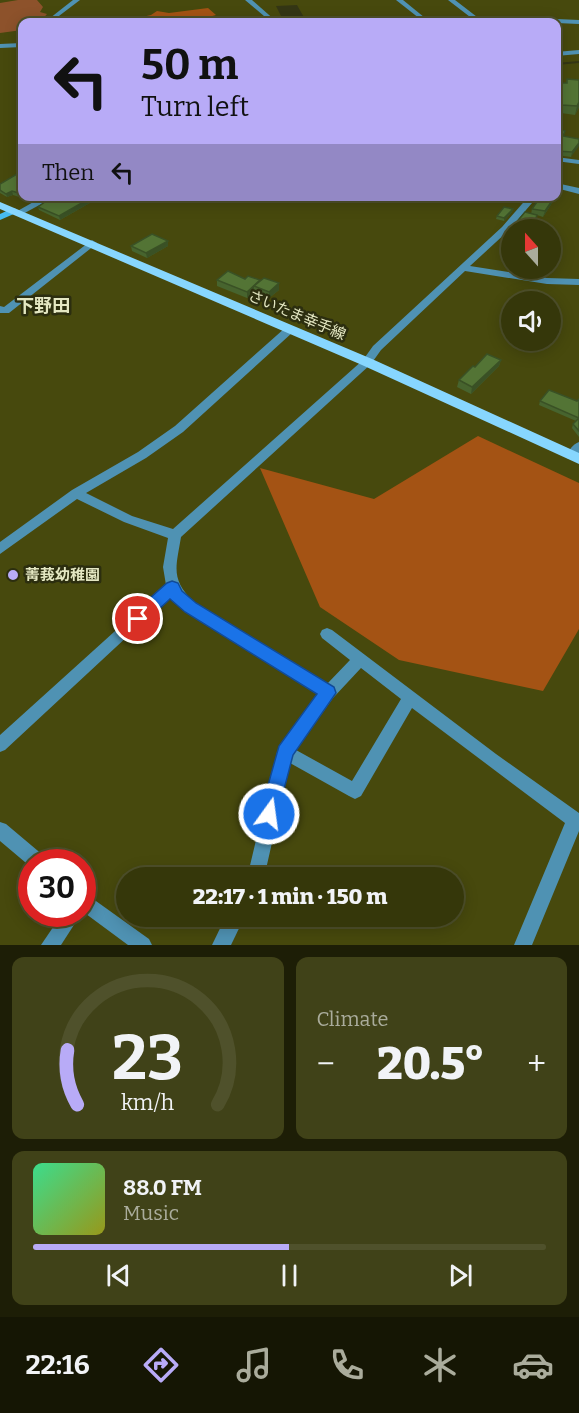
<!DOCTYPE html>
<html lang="en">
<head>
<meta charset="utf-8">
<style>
	:root { --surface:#35370a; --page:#404218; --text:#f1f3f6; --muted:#aaac9c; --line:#4f512b; --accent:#b8abf7 }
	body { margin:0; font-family:Bitter,"Noto Sans JP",serif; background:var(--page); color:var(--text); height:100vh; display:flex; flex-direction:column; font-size:22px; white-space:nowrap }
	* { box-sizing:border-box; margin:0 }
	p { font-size:20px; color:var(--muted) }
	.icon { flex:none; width:33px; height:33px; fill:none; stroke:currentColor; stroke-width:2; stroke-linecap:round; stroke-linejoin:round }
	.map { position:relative; height:945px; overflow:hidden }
	.side { display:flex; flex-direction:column; gap:12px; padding:12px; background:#1d1e06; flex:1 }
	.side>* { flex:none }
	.banner { position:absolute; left:18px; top:18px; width:543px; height:183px; border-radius:12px; box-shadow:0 3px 15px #0003,0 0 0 2px var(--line); background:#b8abf7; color:#111; overflow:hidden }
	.needle { width:39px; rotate:339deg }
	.controls { position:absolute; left:501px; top:219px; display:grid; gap:12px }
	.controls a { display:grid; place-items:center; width:60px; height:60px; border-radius:50%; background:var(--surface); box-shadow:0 3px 15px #0003,0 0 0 2px var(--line); font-size:30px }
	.speed { position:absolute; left:18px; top:849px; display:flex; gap:12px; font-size:30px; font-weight:700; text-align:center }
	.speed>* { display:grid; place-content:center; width:78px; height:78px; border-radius:50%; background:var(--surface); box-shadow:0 3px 15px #0003,0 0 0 2px var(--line); line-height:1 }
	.speed .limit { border:9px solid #d22; background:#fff; color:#111 }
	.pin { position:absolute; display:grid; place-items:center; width:51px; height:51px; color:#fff; margin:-26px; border:3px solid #fff; border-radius:50%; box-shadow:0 2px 6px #0007 }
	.me { position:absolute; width:66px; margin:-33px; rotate:14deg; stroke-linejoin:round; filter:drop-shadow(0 0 4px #0008) }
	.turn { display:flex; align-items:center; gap:21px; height:126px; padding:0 24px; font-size:27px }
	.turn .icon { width:78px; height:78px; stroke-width:2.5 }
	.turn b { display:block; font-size:42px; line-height:51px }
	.then { display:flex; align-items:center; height:57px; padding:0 24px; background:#0003; gap:12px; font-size:22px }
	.big { font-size:45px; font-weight:800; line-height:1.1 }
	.side .card { flex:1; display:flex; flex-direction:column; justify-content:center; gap:9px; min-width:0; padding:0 21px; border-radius:12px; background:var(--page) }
	.side .dial { align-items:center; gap:0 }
	.dial svg { height:156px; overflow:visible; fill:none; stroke:var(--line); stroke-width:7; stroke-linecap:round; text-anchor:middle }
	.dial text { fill:var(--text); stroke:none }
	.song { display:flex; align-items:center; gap:18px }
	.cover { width:72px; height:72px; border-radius:9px; background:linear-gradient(135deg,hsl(150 70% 55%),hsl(60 70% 35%)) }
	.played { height:6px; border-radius:3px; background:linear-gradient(90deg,var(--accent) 50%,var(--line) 50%) }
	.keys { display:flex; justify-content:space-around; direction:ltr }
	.heat { display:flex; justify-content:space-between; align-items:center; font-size:33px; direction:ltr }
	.side .tiles { flex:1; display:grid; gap:12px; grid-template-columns:1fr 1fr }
	.card:last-child { grid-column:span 2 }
	.trip { position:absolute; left:116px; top:867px; width:348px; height:60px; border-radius:30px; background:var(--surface); box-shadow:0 3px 15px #0003,0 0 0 2px var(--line); font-weight:800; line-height:60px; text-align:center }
	.tabs { display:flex; height:96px; justify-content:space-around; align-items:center; background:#151604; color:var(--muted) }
	.tabs .icon { width:42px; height:42px }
	.tabs .active { color:var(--accent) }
	.tabs b { font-size:27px; color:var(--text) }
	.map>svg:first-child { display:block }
	.green { fill:#8d522b }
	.forest { fill:#a45314 }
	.water { fill:#343615 }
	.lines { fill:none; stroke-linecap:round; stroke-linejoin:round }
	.stream { stroke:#343615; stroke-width:2 }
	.street { fill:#4f92b3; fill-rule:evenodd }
	.secondary { fill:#47bbf0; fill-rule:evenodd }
	.primary { fill:#87d6fe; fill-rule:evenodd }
	.wall { fill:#47642e }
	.shaded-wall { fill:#3a5125 }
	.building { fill:#537435; stroke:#3a5125; stroke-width:1.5 }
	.route { fill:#1a73e8; stroke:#114b97; stroke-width:1.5 }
	.poi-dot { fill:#b8abf7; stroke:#2c2e0f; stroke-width:2 }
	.labels { text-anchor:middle; stroke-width:5; stroke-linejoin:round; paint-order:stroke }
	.street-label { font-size:15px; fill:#e4e7c2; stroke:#2c2e0f }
	.poi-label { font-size:15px; font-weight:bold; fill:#e4e7c2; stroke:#2c2e0f; text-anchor:start }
	.quarter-label { font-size:18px; font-weight:bold; fill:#e4e7c2; stroke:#2c2e0f }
</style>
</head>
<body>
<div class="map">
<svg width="579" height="945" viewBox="0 0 579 945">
	<rect width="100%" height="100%" fill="#47490d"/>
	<polygon class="green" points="18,0 37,0 43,7 40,12 47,14 40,22 22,22 22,30 0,33 0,3"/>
	<g class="forest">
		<polygon points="208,8 216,15 194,21 197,22 120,22 151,15 157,11 169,13"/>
		<polygon points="478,436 579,483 579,629 543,691 399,660 320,607 260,468 374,499"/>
	</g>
	<polygon class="water" points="297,5 306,21 284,22 276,6"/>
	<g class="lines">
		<polyline class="stream" points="556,64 579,62"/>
		<g class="street">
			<polygon points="73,0 80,0 51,22 45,22"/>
			<polygon points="245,0 252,0 277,22 271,22"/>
			<polygon points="396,0 403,0 430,22 424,22"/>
			<polygon points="448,0 455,0 481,20 512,17 579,20 579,24 512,21 470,22 474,20"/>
			<polygon points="22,43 22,47 0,48 0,44"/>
			<polygon points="579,50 579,54 556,56 556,52"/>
			<polygon points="556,157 579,160 579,164 556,161"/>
			<polygon points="556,183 579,188 579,194 556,188"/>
			<polygon points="44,196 56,196 21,215 14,213"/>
			<path d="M529 196H538L508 231 470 266 547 278 579 279V285L547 284 465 271 381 350 371 364 181 537C176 568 170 579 195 603L327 684 350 660 322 638 320 634 322 630 327 628 332 630 496 754 579 813V831L532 945H514L565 823 412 708 361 796 355 799 349 796 290 763 264 878H247L277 752 318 695 185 611 171 596 5 750 0 752V735L166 585 163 567 168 538 124 522 77 499 0 554V542L72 490 138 452 175 426 285 328H293V332L183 432 146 458 86 493 132 516 173 529 363 360 373 346 502 227ZM361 668 401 699 352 781 296 750 333 698Z"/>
			<polygon points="92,240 97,243 95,245 9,313 0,313 0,306 4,307"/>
			<path d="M579 442V455L576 459H568L566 456C569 450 573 444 579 442Z"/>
			<polygon points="0,822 6,824 44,856 46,862 32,862 32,868 0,841"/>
			<polygon points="82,891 149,939 152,945 128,945 82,911"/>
			<polygon points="62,914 81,914 61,945 41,945"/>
			<polygon points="226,916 245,916 231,945 212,945"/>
		</g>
		<polygon class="secondary" points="13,208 16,209 16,213 0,220 0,214"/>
		<polygon class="primary" points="0,202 372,359 579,453 579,464 362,365 0,209"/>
	</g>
	<g class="wall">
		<polygon points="567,79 579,80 579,107 575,115 561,113 560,91 561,83 566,83"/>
		<polygon points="556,129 564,136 579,139 571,157 556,155"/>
		<polygon points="22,171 22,196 39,196 31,201 13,195 7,197 0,193 0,184"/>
		<polygon points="102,196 60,220 39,210 38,207"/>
		<polygon points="541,196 551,196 554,198 552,203 543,217 537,215 533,230 512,230 512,238 507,237 507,234 525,212 531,214 532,209"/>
		<polygon points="513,209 512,212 504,221 496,219 497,216"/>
		<polygon points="168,241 168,246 147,258 132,251 131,246"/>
		<polygon points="245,279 279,283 279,290 269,298 254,293 254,292 247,298 217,286 217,280"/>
		<polygon points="501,360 499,366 471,394 457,387 459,380 475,367"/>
		<polygon points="579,399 579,437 572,428 573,424 576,421 539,405 540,401 577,401"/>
	</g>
	<g class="shaded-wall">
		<polygon points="579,102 579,107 575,115 577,106"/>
		<polygon points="579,143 579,146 571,157 572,152"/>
		<polygon points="12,191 13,195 7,197 6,194"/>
		<polygon points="31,196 39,196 31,201 30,197"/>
		<polygon points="94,196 102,196 60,220 59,216"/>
		<polygon points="554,198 552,203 543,217 545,211"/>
		<polygon points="513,209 512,212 504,221 504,218"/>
		<polygon points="168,241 168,246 147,258 146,253"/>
		<polygon points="279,283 279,290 269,298 269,292"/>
		<polygon points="254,286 254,292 247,298 247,292"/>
		<polygon points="501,360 499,366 471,394 472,387"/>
	</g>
	<g class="building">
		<polygon points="362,19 366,22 345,22 344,21"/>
		<polygon points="567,79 579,80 579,102 577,106 562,105 561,83 567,83"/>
		<polygon points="556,129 565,131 563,136 579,139 579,143 572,152 556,151"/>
		<polygon points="22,171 22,194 12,191 6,194 0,190 0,184"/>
		<polygon points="53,196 94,196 59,216 38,207"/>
		<polygon points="541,196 551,196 554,198 545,211 532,209"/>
		<polygon points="504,207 513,209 504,218 497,216"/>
		<polygon points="525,212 537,215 532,230 512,230 512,234 507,234"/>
		<polygon points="152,234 168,241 146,253 131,246"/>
		<polygon points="228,271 245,279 248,276 260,280 247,292 217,280"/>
		<polygon points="264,278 279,283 269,292 254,286"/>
		<polygon points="487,354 501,360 472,387 459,380 473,366 475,367"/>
		<polygon points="549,390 577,401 579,399 579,431 573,424 579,418 540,401"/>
	</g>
	<polygon class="route" points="172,581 178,583 182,591 196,603 334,687 336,693 293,755 276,820 269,823 263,820 260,814 279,746 317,694 185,612 170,599 144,623 138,625 132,623 130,619 132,614 167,583"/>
	<circle class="poi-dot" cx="13" cy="575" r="6"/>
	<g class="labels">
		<g class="street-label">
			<text transform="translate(297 315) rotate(23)" y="5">さいたま幸手線</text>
		</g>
		<g class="poi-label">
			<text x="25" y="580">菁莪幼稚園</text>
		</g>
		<g class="quarter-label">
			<text x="43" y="312">下野田</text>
		</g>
	</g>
</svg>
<div class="controls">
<a><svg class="needle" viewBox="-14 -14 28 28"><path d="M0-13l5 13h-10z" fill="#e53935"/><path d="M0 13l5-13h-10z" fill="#aaac9c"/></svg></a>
<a><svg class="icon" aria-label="sound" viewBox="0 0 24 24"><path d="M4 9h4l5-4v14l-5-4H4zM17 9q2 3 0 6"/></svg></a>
</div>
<div class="speed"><div class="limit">30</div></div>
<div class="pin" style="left:138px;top:619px;background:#d93025"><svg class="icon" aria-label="arrive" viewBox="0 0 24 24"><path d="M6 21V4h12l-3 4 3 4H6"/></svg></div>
<svg class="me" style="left:269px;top:814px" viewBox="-20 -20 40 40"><circle r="17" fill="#1a73e8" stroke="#fff" stroke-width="3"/><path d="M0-11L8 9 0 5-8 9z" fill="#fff"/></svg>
<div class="trip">22:17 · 1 min · 150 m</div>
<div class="banner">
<div class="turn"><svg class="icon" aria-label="left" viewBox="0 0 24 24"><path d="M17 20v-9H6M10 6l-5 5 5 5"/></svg><div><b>50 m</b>Turn left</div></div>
<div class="then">Then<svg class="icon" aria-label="left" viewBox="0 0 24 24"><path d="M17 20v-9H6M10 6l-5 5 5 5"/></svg></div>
</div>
</div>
<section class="side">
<div class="tiles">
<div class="card dial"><svg viewBox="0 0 100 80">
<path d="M14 69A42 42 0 1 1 86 69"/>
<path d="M14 69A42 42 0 0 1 9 41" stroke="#b8abf7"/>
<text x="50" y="56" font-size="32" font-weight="700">23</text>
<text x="50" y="72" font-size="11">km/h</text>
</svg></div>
<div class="card"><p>Climate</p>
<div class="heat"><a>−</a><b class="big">20.5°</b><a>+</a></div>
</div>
<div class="card">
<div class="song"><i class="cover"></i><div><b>88.0 FM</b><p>Music</p></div></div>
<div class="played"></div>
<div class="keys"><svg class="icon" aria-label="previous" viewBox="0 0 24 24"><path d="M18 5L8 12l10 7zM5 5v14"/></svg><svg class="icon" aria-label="pause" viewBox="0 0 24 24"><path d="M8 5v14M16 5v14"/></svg><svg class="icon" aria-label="next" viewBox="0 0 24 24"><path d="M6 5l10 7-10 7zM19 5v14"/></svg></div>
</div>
</div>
</section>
<nav class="tabs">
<b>22:16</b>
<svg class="icon active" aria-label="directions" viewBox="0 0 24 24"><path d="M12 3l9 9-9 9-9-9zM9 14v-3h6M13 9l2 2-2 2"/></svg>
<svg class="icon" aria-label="music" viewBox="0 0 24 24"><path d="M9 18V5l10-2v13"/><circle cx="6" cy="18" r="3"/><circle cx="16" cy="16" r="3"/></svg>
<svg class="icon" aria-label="phone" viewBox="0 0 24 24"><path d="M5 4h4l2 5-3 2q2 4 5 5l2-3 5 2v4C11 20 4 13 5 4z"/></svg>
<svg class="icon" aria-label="climate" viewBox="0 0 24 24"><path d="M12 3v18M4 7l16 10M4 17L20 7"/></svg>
<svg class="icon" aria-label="car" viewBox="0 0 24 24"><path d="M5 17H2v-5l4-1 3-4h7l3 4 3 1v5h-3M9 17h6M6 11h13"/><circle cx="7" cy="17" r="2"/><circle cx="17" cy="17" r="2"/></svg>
</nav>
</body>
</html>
